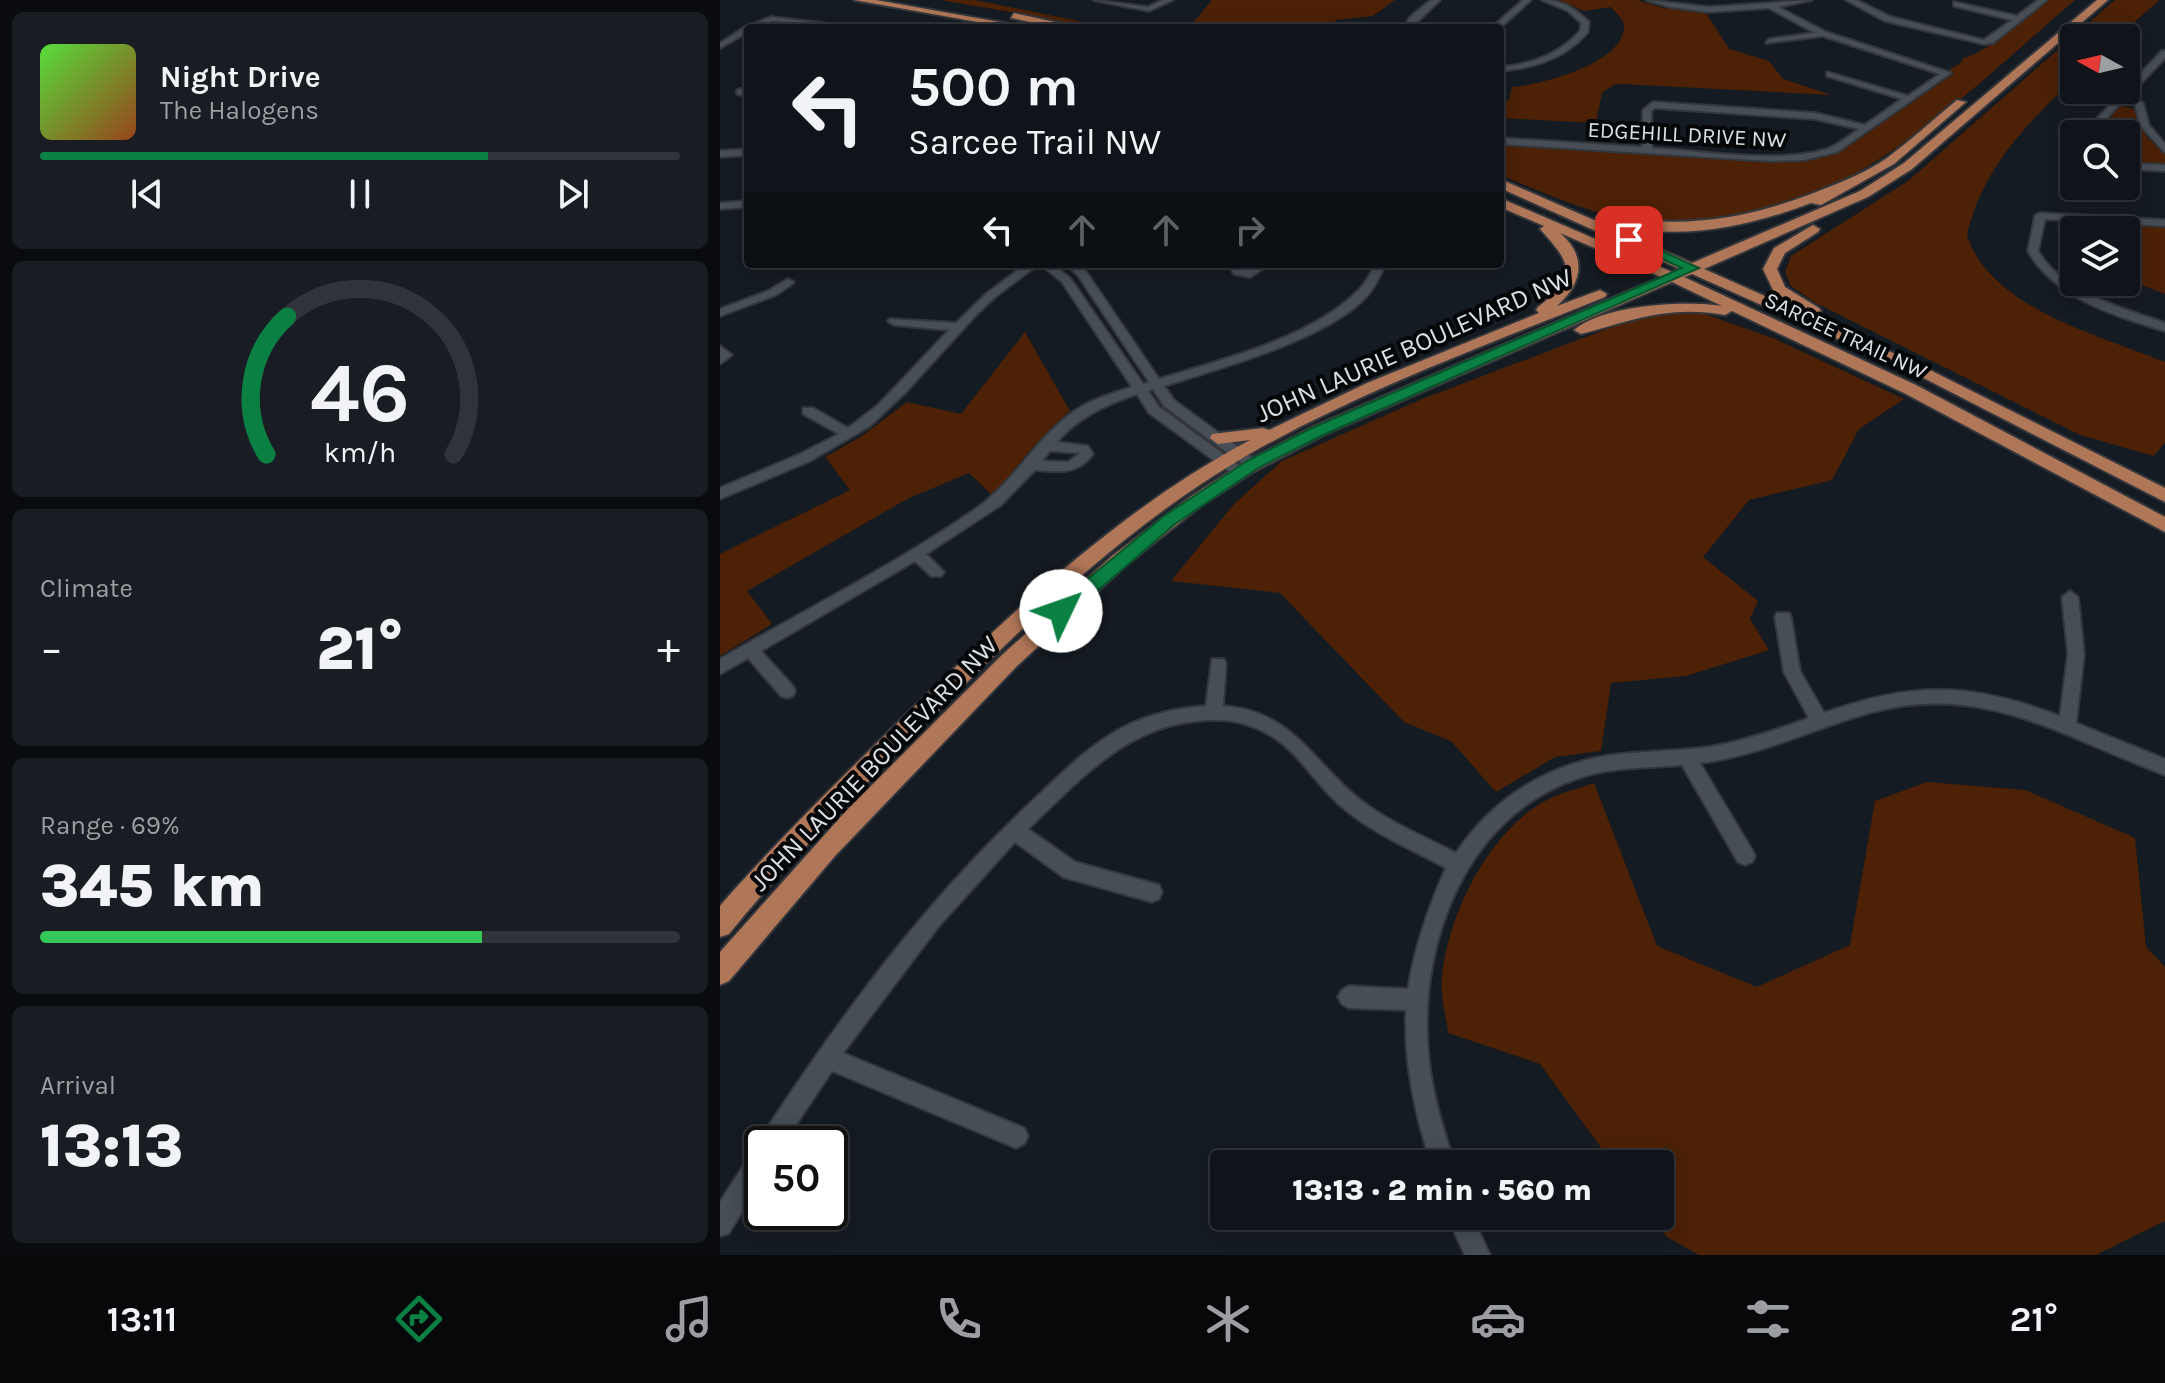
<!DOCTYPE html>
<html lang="en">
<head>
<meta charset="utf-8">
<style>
	:root { --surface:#10141a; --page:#191d23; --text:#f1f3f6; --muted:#9c9ea2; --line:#303339; --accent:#0b8043 }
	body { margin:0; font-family:Karla,sans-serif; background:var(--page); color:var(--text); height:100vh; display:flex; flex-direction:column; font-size:30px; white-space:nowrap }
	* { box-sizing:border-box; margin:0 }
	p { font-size:26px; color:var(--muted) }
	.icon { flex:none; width:44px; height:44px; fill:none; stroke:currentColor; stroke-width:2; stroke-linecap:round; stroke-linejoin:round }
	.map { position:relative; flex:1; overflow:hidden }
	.panel { display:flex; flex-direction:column; gap:12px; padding:12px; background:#090b0e; width:720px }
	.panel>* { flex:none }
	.hud { position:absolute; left:24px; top:24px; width:760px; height:244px; border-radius:8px; box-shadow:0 4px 20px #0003,0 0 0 2px var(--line); background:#10141a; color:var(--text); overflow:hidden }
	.needle { width:52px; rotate:278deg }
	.buttons { position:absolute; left:1340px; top:24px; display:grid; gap:16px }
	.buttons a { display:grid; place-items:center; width:80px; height:80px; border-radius:8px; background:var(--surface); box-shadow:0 4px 20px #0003,0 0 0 2px var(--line); font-size:40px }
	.speed { position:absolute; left:24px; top:1126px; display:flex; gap:16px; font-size:40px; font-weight:700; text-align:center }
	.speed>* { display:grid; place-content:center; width:104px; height:104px; border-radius:50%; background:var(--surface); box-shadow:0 4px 20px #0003,0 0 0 2px var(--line); line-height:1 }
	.speed .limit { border:4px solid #111; border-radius:12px; background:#fff; color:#111 }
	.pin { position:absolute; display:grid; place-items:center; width:68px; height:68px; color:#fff; margin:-34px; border-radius:16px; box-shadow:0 4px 12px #0006 }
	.me { position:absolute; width:88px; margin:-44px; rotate:48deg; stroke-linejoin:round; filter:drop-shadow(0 0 6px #0008) }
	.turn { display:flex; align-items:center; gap:28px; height:168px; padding:0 32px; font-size:36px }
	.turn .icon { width:104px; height:104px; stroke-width:2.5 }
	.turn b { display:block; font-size:56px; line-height:68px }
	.lanes { display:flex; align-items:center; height:76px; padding:0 32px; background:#0003; justify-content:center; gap:40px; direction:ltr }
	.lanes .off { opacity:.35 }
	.big { font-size:60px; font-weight:800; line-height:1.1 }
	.panel .tile { flex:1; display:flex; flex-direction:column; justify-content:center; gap:12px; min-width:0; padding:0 28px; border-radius:12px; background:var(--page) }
	.panel .dial { align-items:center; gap:0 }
	.dial svg { height:208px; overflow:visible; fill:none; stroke:var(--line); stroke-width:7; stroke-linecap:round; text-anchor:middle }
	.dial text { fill:var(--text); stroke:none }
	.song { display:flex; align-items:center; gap:24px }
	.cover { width:96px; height:96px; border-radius:12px; background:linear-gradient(135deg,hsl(110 70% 55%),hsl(20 70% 35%)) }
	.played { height:8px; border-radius:4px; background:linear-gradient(90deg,var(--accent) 70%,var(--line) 70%) }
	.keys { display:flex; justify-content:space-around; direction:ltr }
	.heat { display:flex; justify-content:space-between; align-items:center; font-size:44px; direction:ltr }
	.charge { height:12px; border-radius:6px; background:linear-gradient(90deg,#34c759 69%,var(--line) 0) }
	.trip { position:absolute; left:490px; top:1150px; width:464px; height:80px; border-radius:8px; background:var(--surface); box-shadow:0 4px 20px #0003,0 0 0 2px var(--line); font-weight:800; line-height:80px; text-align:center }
	.tabs { display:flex; height:128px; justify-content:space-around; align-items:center; background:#06080a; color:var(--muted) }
	.tabs .icon { width:56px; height:56px }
	.tabs .current { color:var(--accent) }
	.tabs b { font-size:36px; color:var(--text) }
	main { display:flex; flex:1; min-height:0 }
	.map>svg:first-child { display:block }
	.green { fill:#4c2105 }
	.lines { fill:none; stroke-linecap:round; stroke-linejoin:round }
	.minor-casing { stroke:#33363b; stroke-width:4 }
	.major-casing { stroke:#33363b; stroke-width:4 }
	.minor { fill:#474e56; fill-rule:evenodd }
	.major { fill:#b07658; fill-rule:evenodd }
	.route { fill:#0b8043; stroke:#07532c; stroke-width:2 }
	.labels { text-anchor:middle; stroke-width:8; stroke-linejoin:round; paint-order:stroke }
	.far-street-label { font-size:22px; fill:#dce0e5; stroke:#040608 }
	.street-label { font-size:26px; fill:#dce0e5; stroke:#040608 }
</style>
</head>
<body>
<main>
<section class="panel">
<div class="tile">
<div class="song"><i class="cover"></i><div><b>Night Drive</b><p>The Halogens</p></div></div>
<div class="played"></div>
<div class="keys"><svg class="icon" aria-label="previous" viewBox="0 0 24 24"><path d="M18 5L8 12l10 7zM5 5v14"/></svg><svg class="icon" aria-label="pause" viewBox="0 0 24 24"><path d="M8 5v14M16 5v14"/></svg><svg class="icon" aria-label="next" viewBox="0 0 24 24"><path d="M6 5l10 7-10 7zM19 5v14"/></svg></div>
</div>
<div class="tile dial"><svg viewBox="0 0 100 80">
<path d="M14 69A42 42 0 1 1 86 69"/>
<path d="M14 69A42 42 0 0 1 22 16" stroke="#0b8043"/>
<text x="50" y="56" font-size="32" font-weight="700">46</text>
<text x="50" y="72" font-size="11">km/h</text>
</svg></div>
<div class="tile"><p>Climate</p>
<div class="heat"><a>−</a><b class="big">21°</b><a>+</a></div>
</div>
<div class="tile"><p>Range · 69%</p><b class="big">345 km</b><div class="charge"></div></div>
<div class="tile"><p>Arrival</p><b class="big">13:13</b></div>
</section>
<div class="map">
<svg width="1445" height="1255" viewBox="0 0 1445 1255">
	<rect width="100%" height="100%" fill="#151b22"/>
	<g class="green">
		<polygon points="220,0 255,0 393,28 365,28 315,16"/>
		<polygon points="492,0 675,0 653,16 616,20 611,28 583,28 555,22 538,28 469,28"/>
		<path d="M839 0H917L943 8 986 13 1009 49 1049 61 1063 79 1112 95 903 84 893 85 882 93 876 123 780 118V105L789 100 792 87C820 85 902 64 904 28 905 20 896 13 891 7L864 11Z"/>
		<path d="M1328 0H1355C1249 90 1151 196 1007 219 992 222 975 227 959 227 896 226 837 198 780 175V144L1058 162 1090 160 1123 150 1232 75 1234 73 1229 69 1240 64 1243 58C1264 55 1310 16 1328 0Z"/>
		<path d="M1395 0H1439L1397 38H1354V78C1306 126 1263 166 1247 235 1269 308 1381 336 1445 362V442L1434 456 1360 435 1094 302 1071 286 1065 272 1071 256 1188 181Z"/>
		<polygon points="1401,106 1414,109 1426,136 1445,155 1445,165 1406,163 1406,134 1375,134"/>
		<polygon points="1378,222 1445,227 1445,294 1406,279 1406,230 1376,230"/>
		<polygon points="937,313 985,314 1055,339 1184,399 1139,429 1112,480 1029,500 983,557 1038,601 1030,619 1049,650 966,676 891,683 881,751 835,757 776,792 731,741 684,722 560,593 451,581 514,504 562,461 702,399 908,321"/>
		<path d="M305 332 350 411C320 435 298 467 272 495L249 473 187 499 27 591 52 624 0 656V554L130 490 105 457 142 436 187 402 241 414Z"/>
		<path d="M1207 782 1305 790 1415 838 1426 947 1445 967V1221L1376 1255H979L947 1237 931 1216H940V1164H893L820 1064 728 1033C726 1015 720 995 722 978 727 914 772 824 833 797 846 791 861 788 874 783L937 946 1037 987 1130 945 1155 801Z"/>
	</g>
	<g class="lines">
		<g class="minor-casing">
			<g id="minor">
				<polygon points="374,0 428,7 443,0 453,0 429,11"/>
				<polygon points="711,0 720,0 691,28 683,28 690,17"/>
				<polygon points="803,0 811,0 780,28 771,28"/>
				<path d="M822 0C842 0 855 8 869 22L868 32C845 59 814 68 780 71V67C812 64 838 55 860 31L861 23 848 11Z"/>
				<path d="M926 0 989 7 1092 0 1058 7 1106 32 1231 73 1117 152 1084 160 1050 161 780 144V138L922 147 923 110 933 102 1095 113 1145 125 1182 99 1107 76V72L1188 96 1220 74 1103 36 1046 43 1049 39 1095 33 1049 8 989 12 950 7ZM935 108 1095 119 1139 129C1129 136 1118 145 1107 149 1058 164 983 151 932 148L931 111Z"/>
				<polygon points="1126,0 1136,0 1171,17 1264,40 1292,20 1234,6 1234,2 1297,16 1318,0 1327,0 1273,43 1264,44 1165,21"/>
				<polygon points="51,17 127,26 131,28 52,21 37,28 28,28 28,32 0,48 0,43 25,27"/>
				<polygon points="1442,51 1445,51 1445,58 1409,96 1423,103 1429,125 1445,144 1445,153 1420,125 1415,104 1404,100 1372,134 1362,134"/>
				<polygon points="20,89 28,90 28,96 17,94 17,90"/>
				<polygon points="1354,145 1354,162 1345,154"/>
				<polygon points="28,149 28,155 0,157 0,151"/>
				<polygon points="1406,163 1445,165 1445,171 1406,169"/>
				<polygon points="28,201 28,207 0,209 0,203"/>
				<path d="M1320 213 1445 220V226L1325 219 1318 251C1344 294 1400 307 1445 323V331C1395 316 1335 298 1308 251L1315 216Z"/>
				<polygon points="306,264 319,264 275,297 256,315 186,392 150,426 90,461 0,499 0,488 80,454 119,434 83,414 83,408 93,408 128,428 158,405 229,330 174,325 168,321 170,319 236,323 267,293"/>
				<path d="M320 264H332L350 278 423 384 429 382 359 277 347 264H358L367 273 439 379C503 359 590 339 639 290 646 283 650 273 656 264H666C661 273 657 283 651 291 617 337 498 369 444 386L454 400 537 461 539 464 537 467H527L444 406 433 389 428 391 439 407 524 469 526 472 524 475H514L429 413 417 394C385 405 359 417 337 442L368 446 373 454C358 475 338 472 315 470L281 505 206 554 224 572 221 576H211L195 561 41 651 73 686 75 691 73 696 67 698 61 696 28 658 0 674V659C85 610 176 564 257 508 296 480 318 435 356 410 373 399 393 393 412 387L342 282ZM330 451 359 453V454L348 462 322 461Z"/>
				<polygon points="509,264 519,264 522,269 528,270 532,267 531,264 542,264 545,267 530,277 514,274"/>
				<polygon points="68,279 74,282 72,284 56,295 0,316 0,309 48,291"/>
				<polygon points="0,346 12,355 0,364"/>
				<path d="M1350 591 1358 597 1364 654 1356 723 1445 759V775C1342 737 1263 681 1149 713 1092 729 1039 756 980 763L1032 850 1035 856 1032 862 1025 865 1018 862 962 765C928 768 891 767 859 778 747 815 699 941 708 1051 711 1090 722 1127 735 1164H711C695 1113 684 1064 686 1010L629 1008 622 1004 618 997 622 990 629 986 688 989C695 946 708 908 726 868 691 849 652 833 622 807 598 787 583 759 559 741 538 726 516 719 491 720 409 722 363 777 308 829L355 862 439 885 442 892 439 899 432 902 343 877 295 842 219 926 123 1053 304 1128 308 1136 304 1144 296 1148 112 1071 63 1144H42V1179L9 1233 0 1236V1202L34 1149 39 1146 42 1136C119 1018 203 904 305 808 333 782 360 753 393 733 421 716 454 708 486 706L492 659H504L506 664 503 706C575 711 593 764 643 802 671 823 705 837 736 853 772 799 827 764 892 755 924 751 957 751 989 747 1023 741 1056 730 1089 718L1064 672 1055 617 1057 613H1069L1071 617 1080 671 1104 713C1194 681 1250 682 1340 716L1348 654 1342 597Z"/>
				<polygon points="727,1216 752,1216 770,1255 745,1255"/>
			</g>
		</g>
		<g class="major-casing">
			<g id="major">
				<polygon points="134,0 156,0 313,28 291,28"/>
				<path d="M1377 0H1388L1192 169 1148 197 984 269 1200 365 1445 488V502L1190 371 972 274 964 277 1196 385 1445 517V532L1184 393 1012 311 1005 315C948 305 914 320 861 334L854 330C882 305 966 300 1002 306L952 282 604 435 533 472 482 505 405 566 297 666 115 856 9 981 0 985V952L126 811 282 655 392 556 470 497 521 464 592 427 941 277 840 233C867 256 863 283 837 306L880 290 887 294 885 297C764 346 640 391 526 456 406 526 305 624 207 722 139 791 70 859 9 934L0 937V906L13 891C72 826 134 765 197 704 299 606 404 507 530 440L498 444 490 438 492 434 543 428 549 430 647 383 819 313 816 310 818 307C859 275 851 263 820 229L824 226 780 207V198L952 272 960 269 780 188V179L972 263 1140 191 1184 163Z"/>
				<polygon points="294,13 349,25 354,28 336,28 291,18"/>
				<path d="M1237 100 1246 102 1174 164 1101 205 1091 203C1033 225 967 240 905 227 895 225 883 224 876 218L882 214C958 230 1025 220 1096 192 1120 183 1145 173 1167 158 1191 140 1214 119 1237 100Z"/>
				<polygon points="1093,225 1100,229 1098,232 1065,253 1057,269 1065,287 1099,308 1101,311 1094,315 1054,292 1043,269 1054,248"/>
			</g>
		</g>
		<use href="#minor" class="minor"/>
		<use href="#major" class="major"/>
	</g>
	<polygon class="route" points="909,236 979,268 603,435 538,468 455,524 348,616 335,616 332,611 335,606 444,516 527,461 592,428 962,268 905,242 905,237"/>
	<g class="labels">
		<g class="far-street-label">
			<text transform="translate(967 134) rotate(3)" y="8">EDGEHILL DRIVE NW</text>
			<text transform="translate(1126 335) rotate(25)" y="8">SARCEE TRAIL NW</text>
		</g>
		<g class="street-label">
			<text transform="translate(694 345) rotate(-24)" y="9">JOHN LAURIE BOULEVARD NW</text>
			<text transform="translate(154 763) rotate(-46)" y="9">JOHN LAURIE BOULEVARD NW</text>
		</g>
	</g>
</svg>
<div class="buttons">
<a><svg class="needle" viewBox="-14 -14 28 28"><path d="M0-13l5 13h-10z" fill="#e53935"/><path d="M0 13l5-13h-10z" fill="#9c9ea2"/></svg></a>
<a><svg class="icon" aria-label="search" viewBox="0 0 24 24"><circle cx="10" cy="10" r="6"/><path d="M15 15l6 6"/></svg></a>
<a><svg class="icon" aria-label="layers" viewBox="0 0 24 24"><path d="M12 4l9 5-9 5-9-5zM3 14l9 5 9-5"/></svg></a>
</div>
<div class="speed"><div class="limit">50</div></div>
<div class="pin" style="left:909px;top:240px;background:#d93025"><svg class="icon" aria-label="arrive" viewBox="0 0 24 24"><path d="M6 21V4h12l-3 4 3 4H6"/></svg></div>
<svg class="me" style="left:341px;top:611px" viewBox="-20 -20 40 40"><circle r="19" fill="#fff"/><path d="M0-13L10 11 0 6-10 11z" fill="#0b8043"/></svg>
<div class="trip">13:13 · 2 min · 560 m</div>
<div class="hud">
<div class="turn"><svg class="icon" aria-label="left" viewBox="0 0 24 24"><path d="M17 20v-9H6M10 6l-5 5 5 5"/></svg><div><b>500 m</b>Sarcee Trail NW</div></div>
<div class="lanes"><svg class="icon" aria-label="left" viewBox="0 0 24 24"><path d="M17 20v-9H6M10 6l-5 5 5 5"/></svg><svg class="icon off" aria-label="ahead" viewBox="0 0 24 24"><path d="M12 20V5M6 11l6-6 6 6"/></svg><svg class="icon off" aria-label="ahead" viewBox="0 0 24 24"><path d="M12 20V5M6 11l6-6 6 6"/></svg><svg class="icon off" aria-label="right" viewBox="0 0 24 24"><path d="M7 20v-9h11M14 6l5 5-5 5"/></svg></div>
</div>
</div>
</main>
<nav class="tabs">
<b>13:11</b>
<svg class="icon current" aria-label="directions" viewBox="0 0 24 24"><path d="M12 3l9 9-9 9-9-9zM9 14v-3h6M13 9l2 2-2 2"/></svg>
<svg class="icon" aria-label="music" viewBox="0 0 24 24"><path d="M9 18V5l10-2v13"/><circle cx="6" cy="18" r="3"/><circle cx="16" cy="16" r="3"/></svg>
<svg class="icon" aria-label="phone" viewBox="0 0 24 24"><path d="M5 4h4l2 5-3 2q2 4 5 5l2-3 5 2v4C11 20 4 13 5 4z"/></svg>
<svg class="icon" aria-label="climate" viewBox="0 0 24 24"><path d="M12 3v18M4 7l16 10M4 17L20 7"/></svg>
<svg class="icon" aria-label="car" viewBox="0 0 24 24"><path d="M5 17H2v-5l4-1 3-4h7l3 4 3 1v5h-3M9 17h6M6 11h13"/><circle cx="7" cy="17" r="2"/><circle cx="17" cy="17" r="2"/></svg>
<svg class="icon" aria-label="filters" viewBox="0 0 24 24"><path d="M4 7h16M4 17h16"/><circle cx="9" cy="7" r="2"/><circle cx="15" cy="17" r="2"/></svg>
<b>21°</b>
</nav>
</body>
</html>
